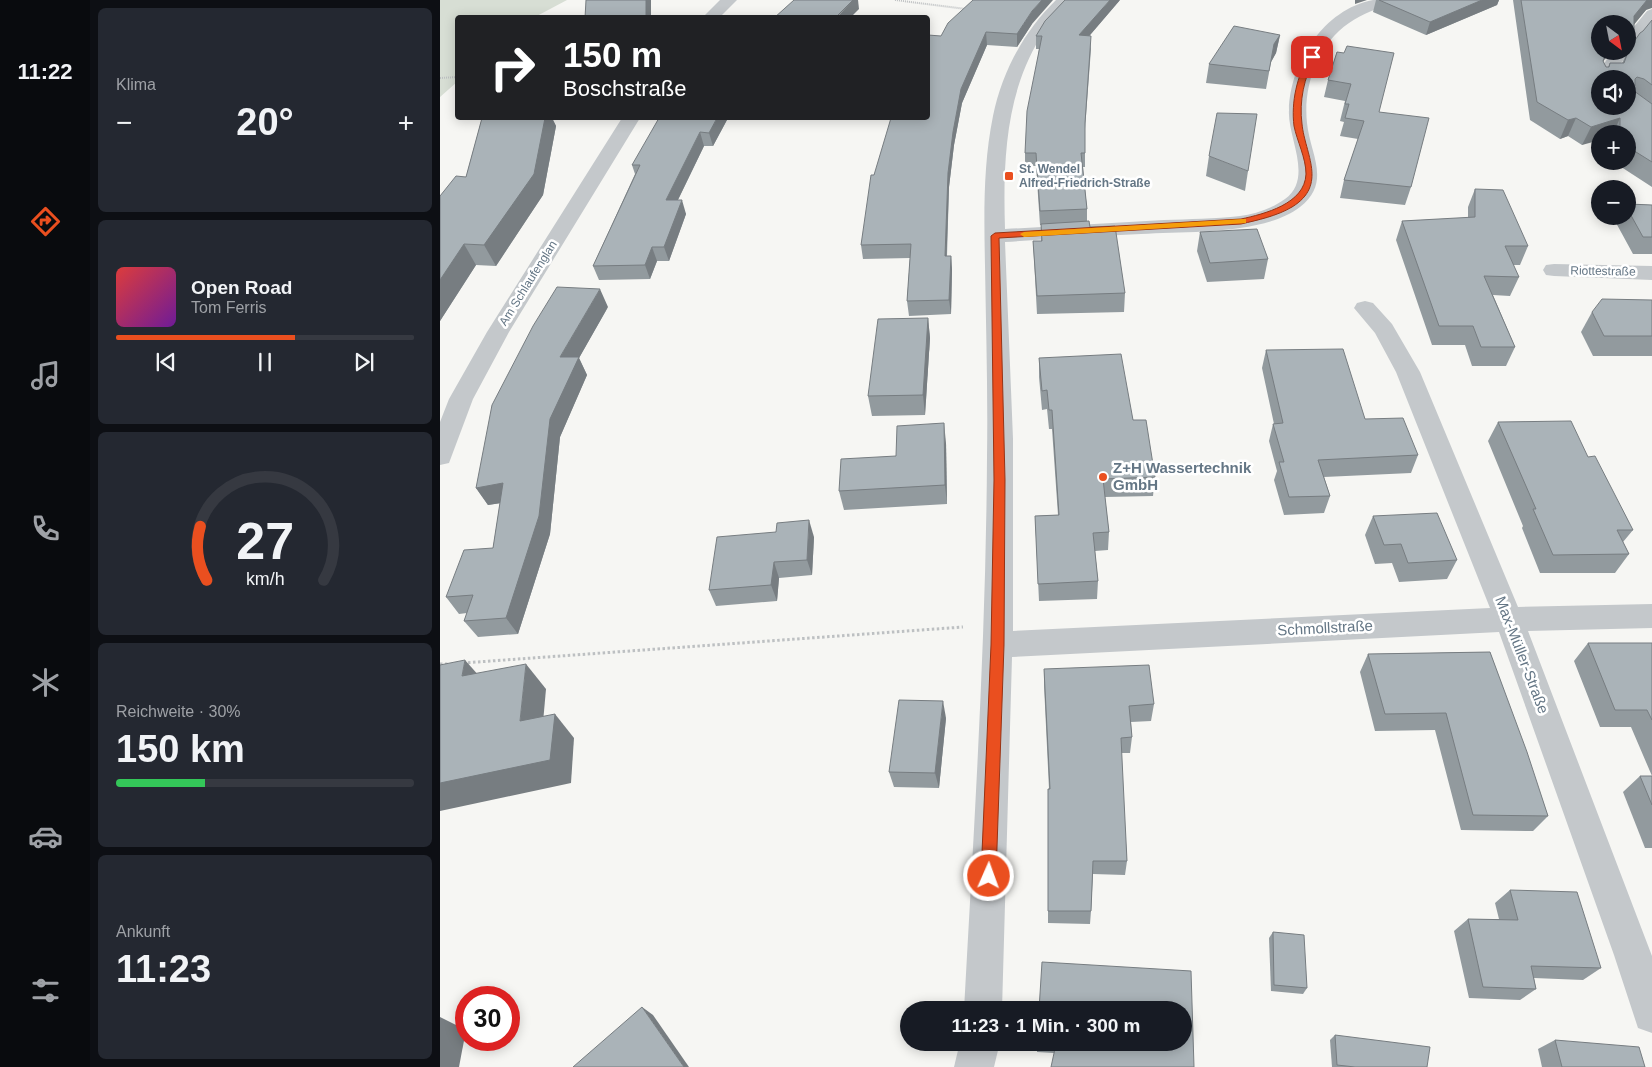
<!DOCTYPE html>
<html lang="de">
<head>
<meta charset="utf-8">
<style>
	:root { --surface:#171b24; --page:#242831; --text:#f1f3f6; --muted:#9ea1a6; --line:#363941; --accent:#ea4f1f }
	body { margin:0; font-family:Helvetica,sans-serif; background:var(--page); color:var(--text); height:100vh; display:flex; flex-direction:column; font-size:19px; white-space:nowrap }
	* { box-sizing:border-box; margin:0 }
	p { font-size:16px; color:var(--muted) }
	.icon { flex:none; width:28px; height:28px; fill:none; stroke:currentColor; stroke-width:2; stroke-linecap:round; stroke-linejoin:round }
	.map { position:relative; flex:1; overflow:hidden }
	.sheet { display:flex; flex-direction:column; gap:8px; padding:8px; background:#0d0f14; width:350px }
	.sheet>* { flex:none }
	.guide { position:absolute; left:15px; top:15px; width:475px; height:105px; border-radius:5px; box-shadow:0 2px 12px #0003; background:#202124; color:#fff; overflow:hidden }
	.needle { width:32px; rotate:148deg }
	.fabs { position:absolute; left:1151px; top:15px; display:grid; gap:10px }
	.fabs a { display:grid; place-items:center; width:45px; height:45px; border-radius:50%; background:var(--surface); box-shadow:0 2px 12px #0003; font-size:25px }
	.speed { position:absolute; left:15px; top:986px; display:flex; gap:10px; font-size:25px; font-weight:700; text-align:center }
	.speed>* { display:grid; place-content:center; width:65px; height:65px; border-radius:50%; background:var(--surface); box-shadow:0 2px 12px #0003; line-height:1 }
	.speed .limit { border:8px solid #d22; background:#fff; color:#111 }
	.pin { position:absolute; display:grid; place-items:center; width:42px; height:42px; color:#fff; margin:-21px; border-radius:10px; box-shadow:0 2px 8px #0006 }
	.me { position:absolute; width:55px; margin:-28px; rotate:2deg; stroke-linejoin:round; filter:drop-shadow(0 0 4px #0008) }
	.turn { display:flex; align-items:center; gap:18px; height:105px; padding:0 25px; font-size:22px }
	.turn .icon { width:65px; height:65px; stroke-width:2.5 }
	.turn b { display:block; font-size:35px; line-height:42px }
	.big { font-size:38px; font-weight:600; line-height:1.1 }
	.sheet .card { flex:1; display:flex; flex-direction:column; justify-content:center; gap:8px; min-width:0; padding:0 18px; border-radius:8px; background:var(--page) }
	.sheet .dial { align-items:center; gap:0 }
	.dial svg { height:130px; overflow:visible; fill:none; stroke:var(--line); stroke-width:7; stroke-linecap:round; text-anchor:middle }
	.dial text { fill:var(--text); stroke:none }
	.song { display:flex; align-items:center; gap:15px }
	.cover { width:60px; height:60px; border-radius:8px; background:linear-gradient(135deg,hsl(0 70% 55%),hsl(280 70% 35%)) }
	.played { height:5px; border-radius:2px; background:linear-gradient(90deg,var(--accent) 60%,var(--line) 60%) }
	.keys { display:flex; justify-content:space-around; direction:ltr }
	.heat { display:flex; justify-content:space-between; align-items:center; font-size:28px; direction:ltr }
	.charge { height:8px; border-radius:4px; background:linear-gradient(90deg,#34c759 30%,var(--line) 0) }
	.trip { position:absolute; left:460px; top:1001px; width:292px; height:50px; border-radius:25px; background:var(--surface); box-shadow:0 2px 12px #0003; font-weight:600; line-height:50px; text-align:center }
	main { display:flex; flex:1; min-height:0 }
	.menu { display:flex; flex-direction:column; width:90px; justify-content:space-around; align-items:center; background:#090b0e; color:var(--muted) }
	.menu .icon { width:35px; height:35px }
	.menu .selected { color:var(--accent) }
	.menu b { font-size:22px; color:var(--text) }
	.map>svg:first-child { display:block }
	.green { fill:#d7ded4 }
	.lines { fill:none; stroke-linecap:round; stroke-linejoin:round }
	.path-far1 { stroke:#bdc0c2; stroke-width:2; stroke-dasharray:1 1; stroke-linecap:butt }
	.path { stroke:#bdc0c2; stroke-width:3; stroke-dasharray:2.5 2.5; stroke-linecap:butt }
	.street { fill:#c4c8cb; fill-rule:evenodd }
	.wall { fill:#929a9e }
	.shaded-wall { fill:#777d81 }
	.building { fill:#aab3b8; stroke:#777d81; fill-rule:evenodd }
	.route { fill:#ea4f1f; stroke:#983314 }
	.slow { fill:#f59e0b }
	.poi-dot { fill:#ea4f1f; stroke:#fff; stroke-width:2 }
	.labels { text-anchor:middle; stroke-width:5; stroke-linejoin:round; paint-order:stroke }
	.far-poi-label { font-size:12px; font-weight:bold; fill:#647685; stroke:#fff; text-anchor:start }
	.far-street-label { font-size:12px; fill:#647685; stroke:#fff }
	.poi-label { font-size:15px; font-weight:bold; fill:#647685; stroke:#fff; text-anchor:start }
	.street-label { font-size:15px; fill:#647685; stroke:#fff }
</style>
</head>
<body>
<main>
<nav class="menu">
<b>11:22</b>
<svg class="icon selected" aria-label="directions" viewBox="0 0 24 24"><path d="M12 3l9 9-9 9-9-9zM9 14v-3h6M13 9l2 2-2 2"/></svg>
<svg class="icon" aria-label="music" viewBox="0 0 24 24"><path d="M9 18V5l10-2v13"/><circle cx="6" cy="18" r="3"/><circle cx="16" cy="16" r="3"/></svg>
<svg class="icon" aria-label="phone" viewBox="0 0 24 24"><path d="M5 4h4l2 5-3 2q2 4 5 5l2-3 5 2v4C11 20 4 13 5 4z"/></svg>
<svg class="icon" aria-label="climate" viewBox="0 0 24 24"><path d="M12 3v18M4 7l16 10M4 17L20 7"/></svg>
<svg class="icon" aria-label="car" viewBox="0 0 24 24"><path d="M5 17H2v-5l4-1 3-4h7l3 4 3 1v5h-3M9 17h6M6 11h13"/><circle cx="7" cy="17" r="2"/><circle cx="17" cy="17" r="2"/></svg>
<svg class="icon" aria-label="filters" viewBox="0 0 24 24"><path d="M4 7h16M4 17h16"/><circle cx="9" cy="7" r="2"/><circle cx="15" cy="17" r="2"/></svg>
</nav>
<section class="sheet">
<div class="card"><p>Klima</p>
<div class="heat"><a>−</a><b class="big">20°</b><a>+</a></div>
</div>
<div class="card">
<div class="song"><i class="cover"></i><div><b>Open Road</b><p>Tom Ferris</p></div></div>
<div class="played"></div>
<div class="keys"><svg class="icon" aria-label="previous" viewBox="0 0 24 24"><path d="M18 5L8 12l10 7zM5 5v14"/></svg><svg class="icon" aria-label="pause" viewBox="0 0 24 24"><path d="M8 5v14M16 5v14"/></svg><svg class="icon" aria-label="next" viewBox="0 0 24 24"><path d="M6 5l10 7-10 7zM19 5v14"/></svg></div>
</div>
<div class="card dial"><svg viewBox="0 0 100 80">
<path d="M14 69A42 42 0 1 1 86 69"/>
<path d="M14 69A42 42 0 0 1 10 36" stroke="#ea4f1f"/>
<text x="50" y="56" font-size="32" font-weight="700">27</text>
<text x="50" y="72" font-size="11">km/h</text>
</svg></div>
<div class="card"><p>Reichweite · 30%</p><b class="big">150 km</b><div class="charge"></div></div>
<div class="card"><p>Ankunft</p><b class="big">11:23</b></div>
</section>
<div class="map">
<svg width="1212" height="1067" viewBox="0 0 1212 1067">
	<rect width="100%" height="100%" fill="#f6f6f3"/>
	<polygon class="green" points="0,0 127,0 95,17 18,18 17,82 0,97"/>
	<g class="lines">
		<g class="path-far1">
			<polyline points="455,0 526,9"/>
			<polyline points="0,78 18,77"/>
		</g>
		<g class="path">
			<polyline points="23,663 523,627"/>
			<polyline points="0,664 9,664"/>
		</g>
		<g class="street">
			<polygon points="280,0 297,0 279,18 262,18"/>
			<path d="M616 0H633C623 14 609 24 600 38 565 95 563 164 565 229 618 226 671 223 724 220 749 219 775 219 800 216 815 214 833 208 845 199 874 178 847 137 849 110 850 63 884 9 933 0 940 0 948 0 956 0L953 3C938 8 922 14 909 23 877 45 863 87 867 123 870 154 892 182 860 207 824 235 746 231 701 234 656 236 611 239 565 242L573 439V631L1050 608 956 372 935 333 914 308 917 303 925 301 933 303 952 324 980 372 1078 607 1212 604V628L1088 631 1212 956V1033L1198 1028 1174 955 1059 632 572 657 562 1010H524C534 826 546 642 547 457 548 393 546 330 545 266 544 216 543 165 553 116 562 72 584 31 616 0Z"/>
			<polygon points="1212,9 1212,24 1194,47 1189,49 1190,51 1179,66 1175,79 1160,79 1160,83 1157,79 1163,65 1173,51 1188,51 1188,34 1207,11"/>
			<polygon points="182,118 200,118 69,332 33,399 9,463 0,465 0,422 9,399 47,332"/>
			<polygon points="1114,264 1212,266 1212,280 1114,276 1106,275 1103,270 1106,265"/>
			<polygon points="520,1042 560,1042 554,1067 514,1067"/>
		</g>
	</g>
	<g class="wall">
		<polygon points="680,0 649,36 651,49 645,129 645,167 643,167 647,209 647,221 685,293 684,312 597,314 593,241 601,241 601,225 600,225 596,166 585,166 585,153 599,49 596,49 596,36"/>
		<polygon points="936,0 1059,0 1057,5 986,35 933,12"/>
		<polygon points="1073,0 1212,0 1206,10 1194,24 1194,32 1188,46 1188,24 1160,51 1171,51 1163,61 1166,67 1168,67 1170,63 1182,63 1189,49 1212,20 1212,187 1172,161 1188,161 1188,134 1160,134 1142,145 1128,136 1120,139 1090,120"/>
		<polygon points="592,24 577,47 547,45 522,103 514,145 509,187 507,256 511,256 512,270 511,314 469,316 467,301 470,258 423,259 421,245 434,175 501,36"/>
		<polygon points="840,35 836,53 831,62 826,89 766,83 769,64"/>
		<polygon points="897,52 939,112 971,187 965,205 900,198 904,180 918,139 900,136 904,122 900,121 905,101 884,97 888,80"/>
		<polygon points="42,118 112,118 116,126 103,195 56,266 36,265 0,321 0,196 26,177"/>
		<polygon points="288,118 273,146 264,146 238,200 246,214 229,261 217,261 210,279 159,280 153,266 195,174 192,165"/>
		<polygon points="769,156 808,171 805,191 766,176"/>
		<polygon points="1035,189 1088,246 1080,265 1073,265 1079,277 1070,296 1053,295 1075,347 1066,366 1032,366 1025,345 992,345 956,240 962,221 1028,218 1028,207"/>
		<polygon points="1188,204 1212,205 1212,254 1193,254 1175,221 1178,216 1188,216"/>
		<polygon points="760,232 828,259 824,279 767,282 757,251"/>
		<polygon points="1212,300 1212,356 1153,356 1141,332 1152,312"/>
		<polygon points="168,307 139,358 147,375 120,437 110,534 78,634 38,637 24,621 27,613 19,614 6,597 53,548 60,503 48,505 36,488"/>
		<polygon points="488,318 490,338 485,415 432,416 428,396"/>
		<polygon points="826,350 925,419 978,455 971,473 884,477 890,496 884,513 844,515 834,480 837,471 829,441 833,424 834,424 822,368"/>
		<polygon points="599,358 693,420 715,477 713,496 665,497 669,532 668,550 655,551 658,581 657,599 599,601 595,516 618,515 612,429 609,429 607,409 602,410 599,377"/>
		<polygon points="1058,422 1148,457 1193,530 1183,542 1189,554 1175,573 1100,573 1082,528 1083,526 1048,441"/>
		<polygon points="506,443 507,504 404,510 399,491 456,456"/>
		<polygon points="933,516 1017,560 1007,579 959,582 952,563 935,564 925,535"/>
		<polygon points="374,537 372,575 339,578 337,601 276,606 269,590"/>
		<polygon points="1148,643 1212,643 1212,776 1191,727 1160,727 1134,661"/>
		<polygon points="1050,652 1108,816 1093,831 1021,830 995,730 935,731 920,672 928,654"/>
		<polygon points="604,669 714,704 711,721 691,722 692,737 690,753 681,753 687,861 685,875 653,874 651,911 650,924 608,923 608,789 609,789 604,685"/>
		<polygon points="506,718 499,788 454,787 449,772"/>
		<polygon points="1200,776 1212,776 1212,848 1205,848 1183,792"/>
		<polygon points="1070,890 1161,968 1143,980 1094,978 1096,989 1080,1000 1029,998 1014,931 1028,919 1059,919 1055,903"/>
		<polygon points="833,932 867,988 863,994 831,991 829,938"/>
		<polygon points="895,1035 987,1067 892,1067 890,1040"/>
		<polygon points="1115,1040 1205,1067 1102,1067 1098,1049"/>
		<polygon points="597,1042 744,1042 614,1053 597,1052"/>
	</g>
	<g class="shaded-wall">
		<rect x="206" y="0" width="5" height="18"/>
		<polygon points="413,0 418,0 419,9 410,18 396,18"/>
		<polygon points="602,0 613,0 592,24 577,47 577,34 592,11"/>
		<polygon points="670,0 680,0 639,48 639,35"/>
		<polygon points="915,0 927,0 915,4"/>
		<polygon points="1042,0 1059,0 1057,5 986,35 990,22"/>
		<polygon points="1207,0 1212,0 1212,8 1206,10 1188,32 1194,16"/>
		<polygon points="546,32 547,45 522,103 514,145 509,187 506,270 505,256 508,173 513,132 521,89"/>
		<polygon points="840,35 836,53 831,62 834,44"/>
		<polygon points="1167,51 1171,51 1161,64"/>
		<polygon points="105,118 112,118 116,126 103,195 56,266 44,245"/>
		<polygon points="277,118 288,118 273,146 269,133"/>
		<polygon points="1136,118 1128,136 1120,139 1128,120"/>
		<polygon points="1180,118 1173,134 1160,134 1160,140 1142,145 1151,127"/>
		<polygon points="260,132 264,146 231,214 226,200"/>
		<polygon points="242,200 246,214 229,261 224,247"/>
		<polygon points="24,244 36,265 0,321 0,280"/>
		<polygon points="212,247 217,261 210,279 205,265"/>
		<polygon points="511,256 512,270 511,314 509,300"/>
		<polygon points="160,289 168,307 139,358 147,375 120,437 110,534 78,634 66,618 110,419 120,357"/>
		<polygon points="488,318 490,338 485,415 483,395"/>
		<polygon points="504,423 506,443 507,504 505,485"/>
		<polygon points="63,483 75,501 48,505 36,488"/>
		<polygon points="369,520 374,537 372,575 367,560"/>
		<polygon points="334,562 339,578 337,601 331,585"/>
		<polygon points="25,660 47,685 22,676"/>
		<polygon points="86,664 106,689 101,745 80,721"/>
		<polygon points="503,701 506,718 499,788 495,773"/>
		<polygon points="115,714 134,738 131,783 0,811 0,783"/>
		<polygon points="202,1007 213,1015 249,1067 244,1067"/>
		<polygon points="0,1017 26,1030 19,1067 0,1067"/>
	</g>
	<g class="building">
		<polygon points="146,0 206,0 206,18 145,18"/>
		<polygon points="354,0 413,0 396,17 399,18 334,18"/>
		<polygon points="533,0 602,0 592,11 577,34 546,32 521,89 513,132 508,173 505,256 511,256 509,300 467,301 471,244 421,245 431,175 434,175 451,118 488,118 488,35 501,36 508,23"/>
		<polygon points="625,0 670,0 639,35 651,36 645,123 645,153 641,153 647,209 600,211 596,153 585,153 587,111 602,36 596,36 605,21"/>
		<polygon points="939,0 1042,0 990,22"/>
		<path d="M1081 0H1207L1194 16V32H1188V24H1160V51H1167L1163 61 1166 67H1169L1170 63H1184L1189 49 1200 33 1203 31 1212 20V85L1204 79 1197 77 1195 79V86L1190 88 1212 104V162L1188 147V134H1180V118L1151 127 1136 118 1128 120 1097 102ZM1160 79H1188V106H1160Z"/>
		<polygon points="794,26 840,35 834,44 829,71 769,64"/>
		<polygon points="907,46 954,53 939,112 989,118 971,187 904,180 924,121 905,118 909,104 905,104 911,84 888,80 897,52 904,53"/>
		<polygon points="777,113 817,114 808,171 769,156"/>
		<polygon points="42,118 105,118 94,174 44,245 24,244 0,280 0,196 16,176 26,177"/>
		<polygon points="219,118 277,118 269,133 260,132 226,200 242,200 224,247 212,247 205,265 153,266 200,165 192,165"/>
		<polygon points="1035,189 1063,190 1088,246 1065,246 1079,277 1044,276 1075,347 1041,347 1033,326 999,326 962,221 1035,217"/>
		<polygon points="1188,204 1212,205 1212,237 1203,237 1188,210"/>
		<polygon points="649,221 650,227 675,226 685,293 597,296 593,241 602,241 601,224"/>
		<polygon points="817,229 828,259 770,263 760,232"/>
		<polygon points="117,287 160,289 120,357 139,357 110,419 99,516 66,618 24,621 33,595 6,597 24,550 53,548 63,483 36,488 52,405 93,326"/>
		<polygon points="1162,299 1212,300 1212,336 1164,336 1152,312"/>
		<polygon points="488,318 483,395 428,396 438,319"/>
		<polygon points="903,349 925,419 963,418 978,455 878,460 890,496 849,497 839,462 844,462 833,424 843,423 826,350"/>
		<polygon points="681,354 693,420 706,420 715,477 663,479 669,532 653,533 658,581 598,584 595,516 619,515 612,410 609,410 607,390 602,391 599,358"/>
		<polygon points="1131,421 1148,457 1155,456 1193,530 1177,530 1189,554 1113,555 1093,509 1096,509 1058,422"/>
		<polygon points="504,423 505,485 399,491 401,459 456,456 457,426"/>
		<polygon points="997,513 1017,560 968,563 961,544 944,545 933,516"/>
		<polygon points="369,520 367,560 334,562 331,585 269,590 277,537 336,532 337,523"/>
		<polygon points="1148,643 1212,643 1212,720 1207,710 1175,710"/>
		<polygon points="1050,652 1087,752 1108,816 1033,815 1006,713 945,714 928,654"/>
		<polygon points="25,660 22,676 86,664 80,721 115,714 110,760 0,783 0,665"/>
		<polygon points="709,665 714,704 689,706 692,737 681,738 687,861 653,861 651,911 608,911 608,789 610,789 604,669"/>
		<polygon points="459,700 503,701 495,773 449,772"/>
		<polygon points="1200,776 1212,776 1212,805"/>
		<polygon points="1070,890 1137,892 1161,968 1091,966 1096,989 1043,987 1028,919 1078,920"/>
		<polygon points="833,932 864,935 867,988 834,985"/>
		<polygon points="602,962 751,971 754,1067 611,1067 616,1044 597,1043 597,1042 744,1042 744,1010 599,1010"/>
		<polygon points="202,1007 244,1067 133,1067"/>
		<polygon points="895,1035 990,1047 987,1067 915,1067 897,1065"/>
		<polygon points="1115,1040 1199,1047 1205,1067 1122,1067"/>
	</g>
	<path class="route" d="M869 56 875 57C864 78 859 101 862 124 865 154 888 185 852 207 837 216 818 220 801 224L559 238 565 480 564 645 556 876 554 881 549 883 543 881 541 876 551 645 554 480 551 236 555 233 801 219C824 214 865 204 866 174 866 158 857 141 854 126 851 102 857 76 869 56Z"/>
	<polygon class="slow" points="803,219 806,219 806,223 584,237 580,234 584,232"/>
	<g class="poi-dot">
		<rect x="564" y="171" width="10" height="10" rx="2.5"/>
		<circle cx="663" cy="477" r="5"/>
	</g>
	<g class="labels">
		<g class="far-poi-label">
			<text x="579" y="173">St. Wendel<tspan x="579" dy="14">Alfred-Friedrich-Straße</tspan></text>
		</g>
		<g class="far-street-label">
			<text transform="translate(1163 271) rotate(1)" y="4">Riottestraße</text>
			<text transform="translate(88 283) rotate(-58)" y="4">Am Schlaufenglan</text>
		</g>
		<g class="poi-label">
			<text x="673" y="473">Z+H Wassertechnik<tspan x="673" dy="17">GmbH</tspan></text>
		</g>
		<g class="street-label">
			<text transform="translate(885 628) rotate(-3)" y="5">Schmollstraße</text>
			<text transform="translate(1082 655) rotate(69)" y="5">Max-Müller-Straße</text>
		</g>
	</g>
</svg>
<div class="fabs">
<a><svg class="needle" viewBox="-14 -14 28 28"><path d="M0-13l5 13h-10z" fill="#e53935"/><path d="M0 13l5-13h-10z" fill="#9ea1a6"/></svg></a>
<a><svg class="icon" aria-label="sound" viewBox="0 0 24 24"><path d="M4 9h4l5-4v14l-5-4H4zM17 9q2 3 0 6"/></svg></a>
<a>+</a>
<a>−</a>
</div>
<div class="speed"><div class="limit">30</div></div>
<div class="pin" style="left:872px;top:57px;background:#d93025"><svg class="icon" aria-label="arrive" viewBox="0 0 24 24"><path d="M6 21V4h12l-3 4 3 4H6"/></svg></div>
<svg class="me" style="left:549px;top:876px" viewBox="-20 -20 40 40"><circle r="17" fill="#ea4f1f" stroke="#fff" stroke-width="3"/><path d="M0-11L8 9 0 5-8 9z" fill="#fff"/></svg>
<div class="trip">11:23 · 1 Min. · 300 m</div>
<div class="guide">
<div class="turn"><svg class="icon" aria-label="right" viewBox="0 0 24 24"><path d="M7 20v-9h11M14 6l5 5-5 5"/></svg><div><b>150 m</b>Boschstraße</div></div>
</div>
</div>
</main>
</body>
</html>
